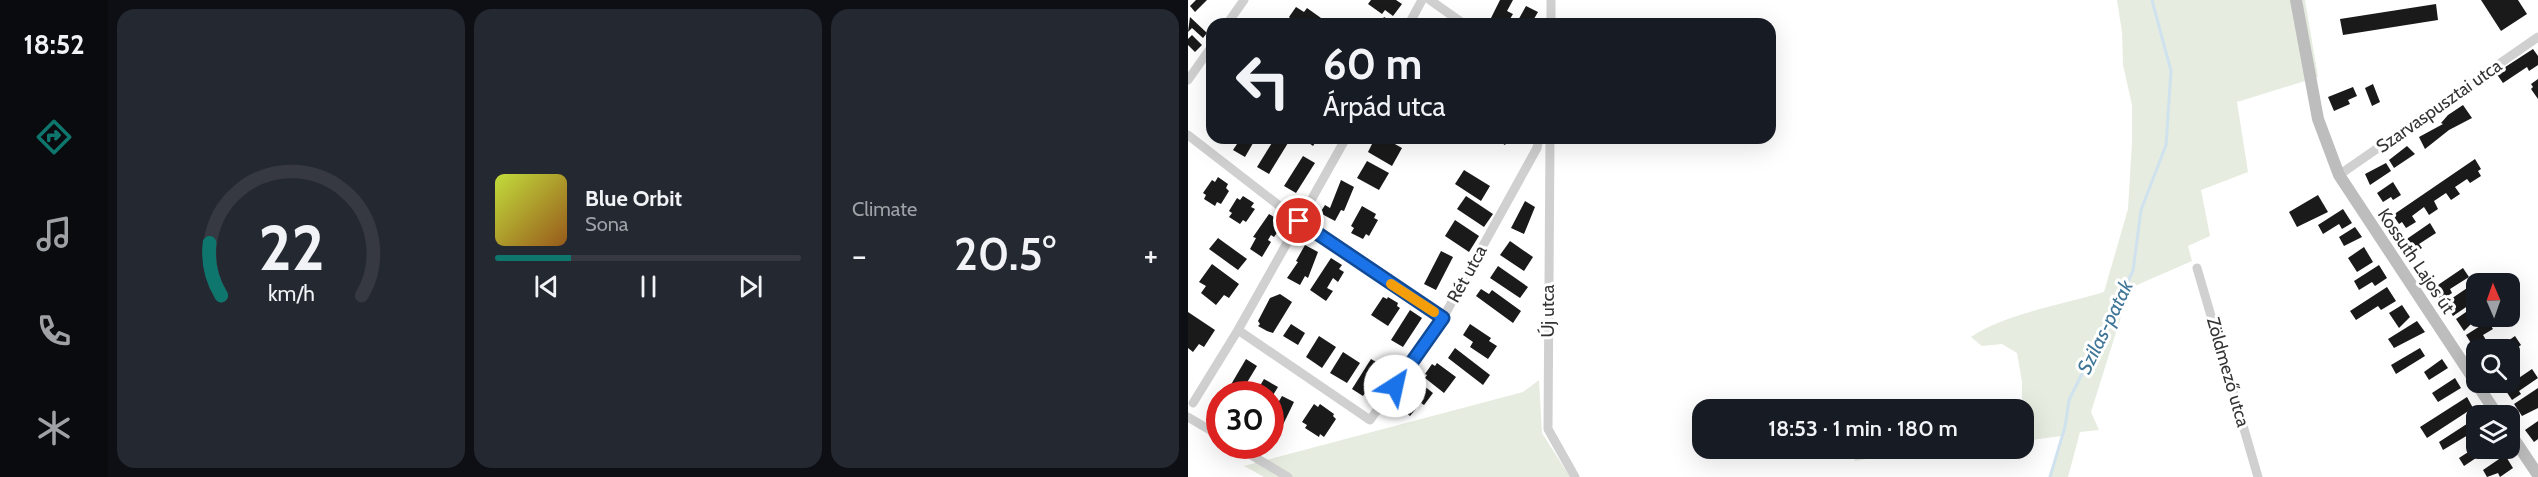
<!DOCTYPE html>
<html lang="en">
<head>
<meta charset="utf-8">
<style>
	:root { --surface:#171b24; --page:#242831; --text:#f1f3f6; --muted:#9ea1a6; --line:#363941; --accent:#0f766e }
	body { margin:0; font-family:Cabin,sans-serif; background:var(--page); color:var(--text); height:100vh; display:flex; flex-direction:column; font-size:22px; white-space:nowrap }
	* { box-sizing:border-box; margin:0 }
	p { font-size:20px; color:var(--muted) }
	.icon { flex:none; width:33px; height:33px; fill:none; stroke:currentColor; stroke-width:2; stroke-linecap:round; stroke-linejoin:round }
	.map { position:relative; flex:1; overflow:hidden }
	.drawer { display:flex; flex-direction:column; gap:9px; padding:9px; background:#0d0f14; width:1080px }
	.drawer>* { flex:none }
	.top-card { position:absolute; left:18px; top:18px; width:570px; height:126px; border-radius:18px; box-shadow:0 6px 24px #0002; background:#171b24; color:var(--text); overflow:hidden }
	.needle { width:39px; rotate:358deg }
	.buttons { position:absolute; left:1278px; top:273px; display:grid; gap:12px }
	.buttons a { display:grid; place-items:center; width:54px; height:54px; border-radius:12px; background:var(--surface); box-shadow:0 6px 24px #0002; font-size:30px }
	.speed { position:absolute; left:18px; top:381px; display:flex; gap:12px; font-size:30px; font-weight:700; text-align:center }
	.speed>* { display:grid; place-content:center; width:78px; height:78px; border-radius:50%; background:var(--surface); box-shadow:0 6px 24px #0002; line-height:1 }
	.speed .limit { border:9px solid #d22; background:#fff; color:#111 }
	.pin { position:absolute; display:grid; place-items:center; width:51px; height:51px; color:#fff; margin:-26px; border:3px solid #fff; border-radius:50%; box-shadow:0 2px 6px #0007 }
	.me { position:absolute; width:66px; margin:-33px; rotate:35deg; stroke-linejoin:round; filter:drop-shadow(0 0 4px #0008) }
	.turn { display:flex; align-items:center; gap:21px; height:126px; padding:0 18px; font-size:27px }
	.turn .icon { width:78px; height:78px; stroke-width:2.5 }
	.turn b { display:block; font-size:42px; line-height:51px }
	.big { font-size:45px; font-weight:600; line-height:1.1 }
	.drawer .tile { flex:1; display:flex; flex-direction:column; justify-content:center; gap:9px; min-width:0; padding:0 21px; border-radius:18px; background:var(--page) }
	.drawer .dial { align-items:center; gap:0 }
	.dial svg { height:156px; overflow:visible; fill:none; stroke:var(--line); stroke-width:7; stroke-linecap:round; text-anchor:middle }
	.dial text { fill:var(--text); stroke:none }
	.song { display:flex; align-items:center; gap:18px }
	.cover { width:72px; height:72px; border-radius:9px; background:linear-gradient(135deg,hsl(70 70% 55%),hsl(30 70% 35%)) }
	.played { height:6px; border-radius:3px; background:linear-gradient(90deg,var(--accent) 25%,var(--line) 25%) }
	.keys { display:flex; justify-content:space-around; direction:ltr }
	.heat { display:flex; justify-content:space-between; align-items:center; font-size:33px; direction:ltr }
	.drawer .tiles { flex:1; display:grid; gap:9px; grid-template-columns:repeat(3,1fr) }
	.trip { position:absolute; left:504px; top:399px; width:342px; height:60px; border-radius:18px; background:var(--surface); box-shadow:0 6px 24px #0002; font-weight:600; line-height:60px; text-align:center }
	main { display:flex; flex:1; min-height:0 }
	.dock { display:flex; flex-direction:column; width:108px; justify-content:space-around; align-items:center; background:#090b0e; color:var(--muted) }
	.dock .icon { width:42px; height:42px }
	.dock .current { color:var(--accent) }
	.dock b { font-size:27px; color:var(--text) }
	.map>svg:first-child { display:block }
	.green { fill:#e6ecdf }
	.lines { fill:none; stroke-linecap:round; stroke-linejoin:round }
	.stream { stroke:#cfe2ee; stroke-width:3 }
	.building { fill:#1a1a1a }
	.minor { stroke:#d0d0d0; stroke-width:9 }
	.secondary { stroke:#bdbdbd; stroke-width:12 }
	.route-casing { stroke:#114b97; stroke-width:15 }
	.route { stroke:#1a73e8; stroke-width:10 }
	.slow { stroke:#f59e0b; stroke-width:10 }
	.labels { text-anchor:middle; stroke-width:6; stroke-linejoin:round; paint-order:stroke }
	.street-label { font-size:18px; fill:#333; stroke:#fff }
	.water-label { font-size:20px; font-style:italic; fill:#3f7597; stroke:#fff }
</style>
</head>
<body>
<main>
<nav class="dock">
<b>18:52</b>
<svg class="icon current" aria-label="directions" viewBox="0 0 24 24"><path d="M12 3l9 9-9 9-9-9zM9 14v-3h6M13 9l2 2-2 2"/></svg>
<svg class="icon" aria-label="music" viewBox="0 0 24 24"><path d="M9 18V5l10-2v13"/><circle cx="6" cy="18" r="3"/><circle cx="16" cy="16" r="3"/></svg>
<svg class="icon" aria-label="phone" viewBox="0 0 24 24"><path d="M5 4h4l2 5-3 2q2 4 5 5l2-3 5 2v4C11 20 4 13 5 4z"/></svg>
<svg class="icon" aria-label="climate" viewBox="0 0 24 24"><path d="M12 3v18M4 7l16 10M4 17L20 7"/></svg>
</nav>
<section class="drawer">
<div class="tiles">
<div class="tile dial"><svg viewBox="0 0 100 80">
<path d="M14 69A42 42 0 1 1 86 69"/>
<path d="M14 69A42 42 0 0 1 8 42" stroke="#0f766e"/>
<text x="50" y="56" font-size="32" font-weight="700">22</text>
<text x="50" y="72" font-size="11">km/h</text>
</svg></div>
<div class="tile">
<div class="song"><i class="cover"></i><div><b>Blue Orbit</b><p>Sona</p></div></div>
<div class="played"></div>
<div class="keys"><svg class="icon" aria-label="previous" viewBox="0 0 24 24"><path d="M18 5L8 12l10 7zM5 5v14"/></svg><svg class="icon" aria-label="pause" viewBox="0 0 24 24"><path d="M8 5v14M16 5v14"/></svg><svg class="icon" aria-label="next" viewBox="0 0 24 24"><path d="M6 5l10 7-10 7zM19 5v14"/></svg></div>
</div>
<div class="tile"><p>Climate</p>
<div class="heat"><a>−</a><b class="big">20.5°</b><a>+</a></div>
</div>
</div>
</section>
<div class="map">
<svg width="1350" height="477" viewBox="0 0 1350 477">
	<rect width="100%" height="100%" fill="#fff"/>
	<g class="green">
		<path d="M929 0H1117L1130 77 1049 102 1060 172 1013 190 1022 236 1000 246 1004 261 942 288 903 412 911 430 892 432 880 477H862L873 436 836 441V410L814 409 834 400V382L829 353 814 344 794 346 783 337C814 315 879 303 916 292L940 209 944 143V105L935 65 934 32Z"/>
		<polygon points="351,380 354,433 382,477 76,477 56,466 335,392"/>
		<polygon points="662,449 784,449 755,452 730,450 667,461"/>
	</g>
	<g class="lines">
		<polyline class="stream" points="862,477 877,427 881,400 945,271 953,210 978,145 983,71 964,0"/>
	</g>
	<g class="building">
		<polygon points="8,0 19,0 7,12 2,6"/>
		<polygon points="183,0 208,0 214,4 205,16 197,10 194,14 180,4"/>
		<polygon points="312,0 325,0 319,11 325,14 319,24 305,24 301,22"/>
		<polygon points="1293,0 1330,0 1339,14 1313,31"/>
		<polygon points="1248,4 1250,20 1155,35 1152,19"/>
		<polygon points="338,6 350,12 343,24 328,24"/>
		<polygon points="108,7 116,12 119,8 133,18 130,22 133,24 107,24 101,17"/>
		<polygon points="2,17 19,33 15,38 4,28 0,32"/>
		<polygon points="196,17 209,24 191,24"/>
		<polygon points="4,35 14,45 7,52 0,45 0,39"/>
		<polygon points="1345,49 1350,56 1350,65 1341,71 1339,67 1315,83 1308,73"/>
		<polygon points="1350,79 1350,99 1343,89 1345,87 1343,84"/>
		<polygon points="1185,84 1192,102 1184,106 1177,88"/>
		<polygon points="1165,87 1169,96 1160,100 1162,104 1146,111 1140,97"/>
		<polygon points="1275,105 1284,118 1261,130 1237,149 1231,137 1255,124 1253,123 1260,115"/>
		<polygon points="53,138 68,138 57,157 45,150"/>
		<polygon points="87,138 100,143 81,174 69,167"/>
		<polygon points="114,138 139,138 135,144 129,140 125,146"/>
		<polygon points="187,138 196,138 214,148 204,166 180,152"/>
		<polygon points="306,138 321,138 317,145"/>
		<polygon points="1219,146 1227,154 1206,168 1201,160"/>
		<polygon points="115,156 127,163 108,193 96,186"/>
		<polygon points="1287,159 1293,169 1290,171 1293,176 1282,183 1279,179 1267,187 1272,194 1263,200 1258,193 1246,201 1250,209 1241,215 1236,207 1224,216 1228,222 1218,228 1214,222 1211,224 1205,215"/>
		<polygon points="179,161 201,173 191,190 169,178"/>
		<polygon points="1198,163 1203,171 1182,185 1177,174"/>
		<polygon points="276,170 302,186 293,201 267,184"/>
		<polygon points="30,177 40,184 38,188 41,191 33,204 29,202 27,206 16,199 18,195 15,193 24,180 27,182"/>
		<polygon points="153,180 166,187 156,211 153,210 147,221 132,213 137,205 142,208"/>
		<polygon points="1205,182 1213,195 1205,200 1203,197 1195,202 1189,193"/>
		<polygon points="1130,195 1140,212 1109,227 1101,212"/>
		<polygon points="55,196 66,203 63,207 67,209 58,222 55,220 52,224 41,217 44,213 41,211 49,198 52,200"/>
		<polygon points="278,196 305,214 296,227 269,209"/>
		<polygon points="337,201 347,207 336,234 323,228"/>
		<polygon points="174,206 188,214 186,218 190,220 181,236 178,234 175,239 163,233 166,228 163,226"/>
		<polygon points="1155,209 1164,223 1154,229 1151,224 1135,234 1130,225"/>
		<polygon points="81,214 94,222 94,226 86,237 83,235 80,240 83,242 74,257 62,249 68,238 65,237"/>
		<polygon points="267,220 291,236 281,252 257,236"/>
		<polygon points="1242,223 1248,233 1231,244 1234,248 1222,256 1213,243"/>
		<polygon points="1167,227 1174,237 1156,246 1151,237"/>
		<polygon points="30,238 59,259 50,270 21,249"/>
		<polygon points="322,241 345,257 336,271 312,255"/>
		<polygon points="117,245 130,252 120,278 117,276 112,285 99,278 110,262 108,261"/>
		<polygon points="1176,247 1185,262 1169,272 1160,258"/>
		<polygon points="253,251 265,257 248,290 236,284"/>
		<polygon points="143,258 154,265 151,269 156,272 150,282 145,278 139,288 145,291 138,301 122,290"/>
		<polygon points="24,264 51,284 41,298 36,295 28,305 13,293 18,286 11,282"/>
		<polygon points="1191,265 1199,278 1187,286 1184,282 1171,290 1166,281"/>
		<polygon points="310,266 340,287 332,298 302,278"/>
		<polygon points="1275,268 1281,277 1262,289 1264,293 1252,301 1244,289"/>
		<polygon points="1288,282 1288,292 1280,297 1284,303 1265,316 1257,303"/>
		<polygon points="1199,287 1208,301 1193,310 1190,306 1168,320 1162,311"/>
		<polygon points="293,289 301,294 304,290 333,311 325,323 288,296"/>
		<polygon points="92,294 104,302 85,333 79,331 70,326 72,324 70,321 82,298"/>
		<polygon points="195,297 199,299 200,297 210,303 209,306 212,308 200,326 183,315"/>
		<polygon points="1214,305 1222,317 1211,328 1201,313"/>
		<polygon points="1288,305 1288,316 1291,316 1276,331 1268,319"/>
		<polygon points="222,310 234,318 215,347 203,340"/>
		<polygon points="0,312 27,330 16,347 11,344 5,352 0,348"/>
		<polygon points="1229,321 1237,332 1206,348 1200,339"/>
		<polygon points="1300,321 1305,329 1295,335 1298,340 1286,348 1278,335"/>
		<polygon points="103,324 117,333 110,345 95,336"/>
		<polygon points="282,324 303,338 301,341 309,346 300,359 282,347 285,342 275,335"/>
		<polygon points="131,336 148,347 134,368 118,357"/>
		<polygon points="1327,336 1333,345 1322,353 1322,350 1307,350"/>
		<polygon points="267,348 302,375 295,385 260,358"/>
		<polygon points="1232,348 1237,356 1208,374 1203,365"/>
		<polygon points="155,352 172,363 159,383 142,373"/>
		<polygon points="58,359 69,366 52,394 41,394 38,393"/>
		<polygon points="183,359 195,366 175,396 164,389"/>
		<polygon points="1254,359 1260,368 1241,380 1236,372"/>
		<polygon points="1326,360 1332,368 1322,378 1322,363"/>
		<polygon points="249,363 268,377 256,393 237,378 239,375 237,374 244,364 247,366"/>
		<polygon points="1344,369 1350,378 1331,391 1333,394 1324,400 1316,388"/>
		<polygon points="1267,378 1273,388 1250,402 1244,393"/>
		<polygon points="76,379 90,387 82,400 82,394 70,389"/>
		<polygon points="231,382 245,393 236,405 233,403 222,416 211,407"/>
		<polygon points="1306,382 1319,382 1310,389"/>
		<polygon points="1350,388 1350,408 1334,416 1326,404"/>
		<polygon points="94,396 106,402 90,435 82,431 82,416"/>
		<polygon points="1279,397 1285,408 1239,438 1232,427"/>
		<polygon points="30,402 32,403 32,420 22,414"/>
		<polygon points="126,404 130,407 132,404 146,414 145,416 148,419 136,437 132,434 131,437 117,428 119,425 114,422"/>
		<polygon points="1288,418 1288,437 1285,432 1255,450 1251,442"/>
		<polygon points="1350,421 1350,439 1346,442 1337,430"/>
		<polygon points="1288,447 1303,448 1276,466 1271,458"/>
		<polygon points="1317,455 1325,468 1312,477 1310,473 1299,477 1295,470"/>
	</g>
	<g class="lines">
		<g class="minor">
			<polyline points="242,0 276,24"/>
			<polyline points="39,24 56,0"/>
			<polyline points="221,24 234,0"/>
			<polyline points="363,24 363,0"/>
			<polyline points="0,80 24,46"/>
			<polyline points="0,135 111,221 255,318"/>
			<polyline points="362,138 360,429 387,477"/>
			<polyline points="1151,175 1350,37"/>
			<polyline points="1009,268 1070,477"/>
			<polyline points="50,330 182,420 255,318 349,148 351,138"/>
			<polyline points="5,403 50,330 158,138"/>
			<polyline points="0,417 32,436"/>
			<polyline points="48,446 100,477"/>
		</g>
		<g class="secondary">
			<polyline points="1108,0 1130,119 1151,175 1310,416"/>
			<polyline points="1322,433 1350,475"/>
		</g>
	</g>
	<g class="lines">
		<g class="route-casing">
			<polyline id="route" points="111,221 255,318 207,386"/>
		</g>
		<use href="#route" class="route"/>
		<polyline class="slow" points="203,284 246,312"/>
	</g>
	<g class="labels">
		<g class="street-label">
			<text transform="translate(1251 106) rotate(-35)" y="6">Szarvaspusztai utca</text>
			<text transform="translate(1228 261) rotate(56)" y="6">Kossuth Lajos út</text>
			<text transform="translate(279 274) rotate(-61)" y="6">Rét utca</text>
			<text transform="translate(360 311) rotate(-90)" y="6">Új utca</text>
			<text transform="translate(1040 372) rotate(74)" y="6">Zöldmező utca</text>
		</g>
		<g class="water-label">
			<text transform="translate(917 327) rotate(-64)" y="7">Szilas-patak</text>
		</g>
	</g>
</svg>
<div class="buttons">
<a><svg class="needle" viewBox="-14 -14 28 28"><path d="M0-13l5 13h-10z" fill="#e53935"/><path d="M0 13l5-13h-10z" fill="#9ea1a6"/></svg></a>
<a><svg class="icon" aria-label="search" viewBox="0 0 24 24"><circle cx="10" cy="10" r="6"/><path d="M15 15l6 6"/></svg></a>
<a><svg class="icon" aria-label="layers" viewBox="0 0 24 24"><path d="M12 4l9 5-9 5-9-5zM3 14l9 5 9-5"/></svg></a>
</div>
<div class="speed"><div class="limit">30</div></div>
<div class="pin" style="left:111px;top:221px;background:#d93025"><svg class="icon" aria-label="arrive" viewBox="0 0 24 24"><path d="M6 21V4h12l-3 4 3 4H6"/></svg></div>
<svg class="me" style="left:207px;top:386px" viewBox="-20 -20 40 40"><circle r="19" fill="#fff"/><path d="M0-13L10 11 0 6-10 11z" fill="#1a73e8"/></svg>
<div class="trip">18:53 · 1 min · 180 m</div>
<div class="top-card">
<div class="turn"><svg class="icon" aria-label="left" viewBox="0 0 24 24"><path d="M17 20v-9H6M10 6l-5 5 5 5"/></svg><div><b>60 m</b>Árpád utca</div></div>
</div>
</div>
</main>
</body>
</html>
